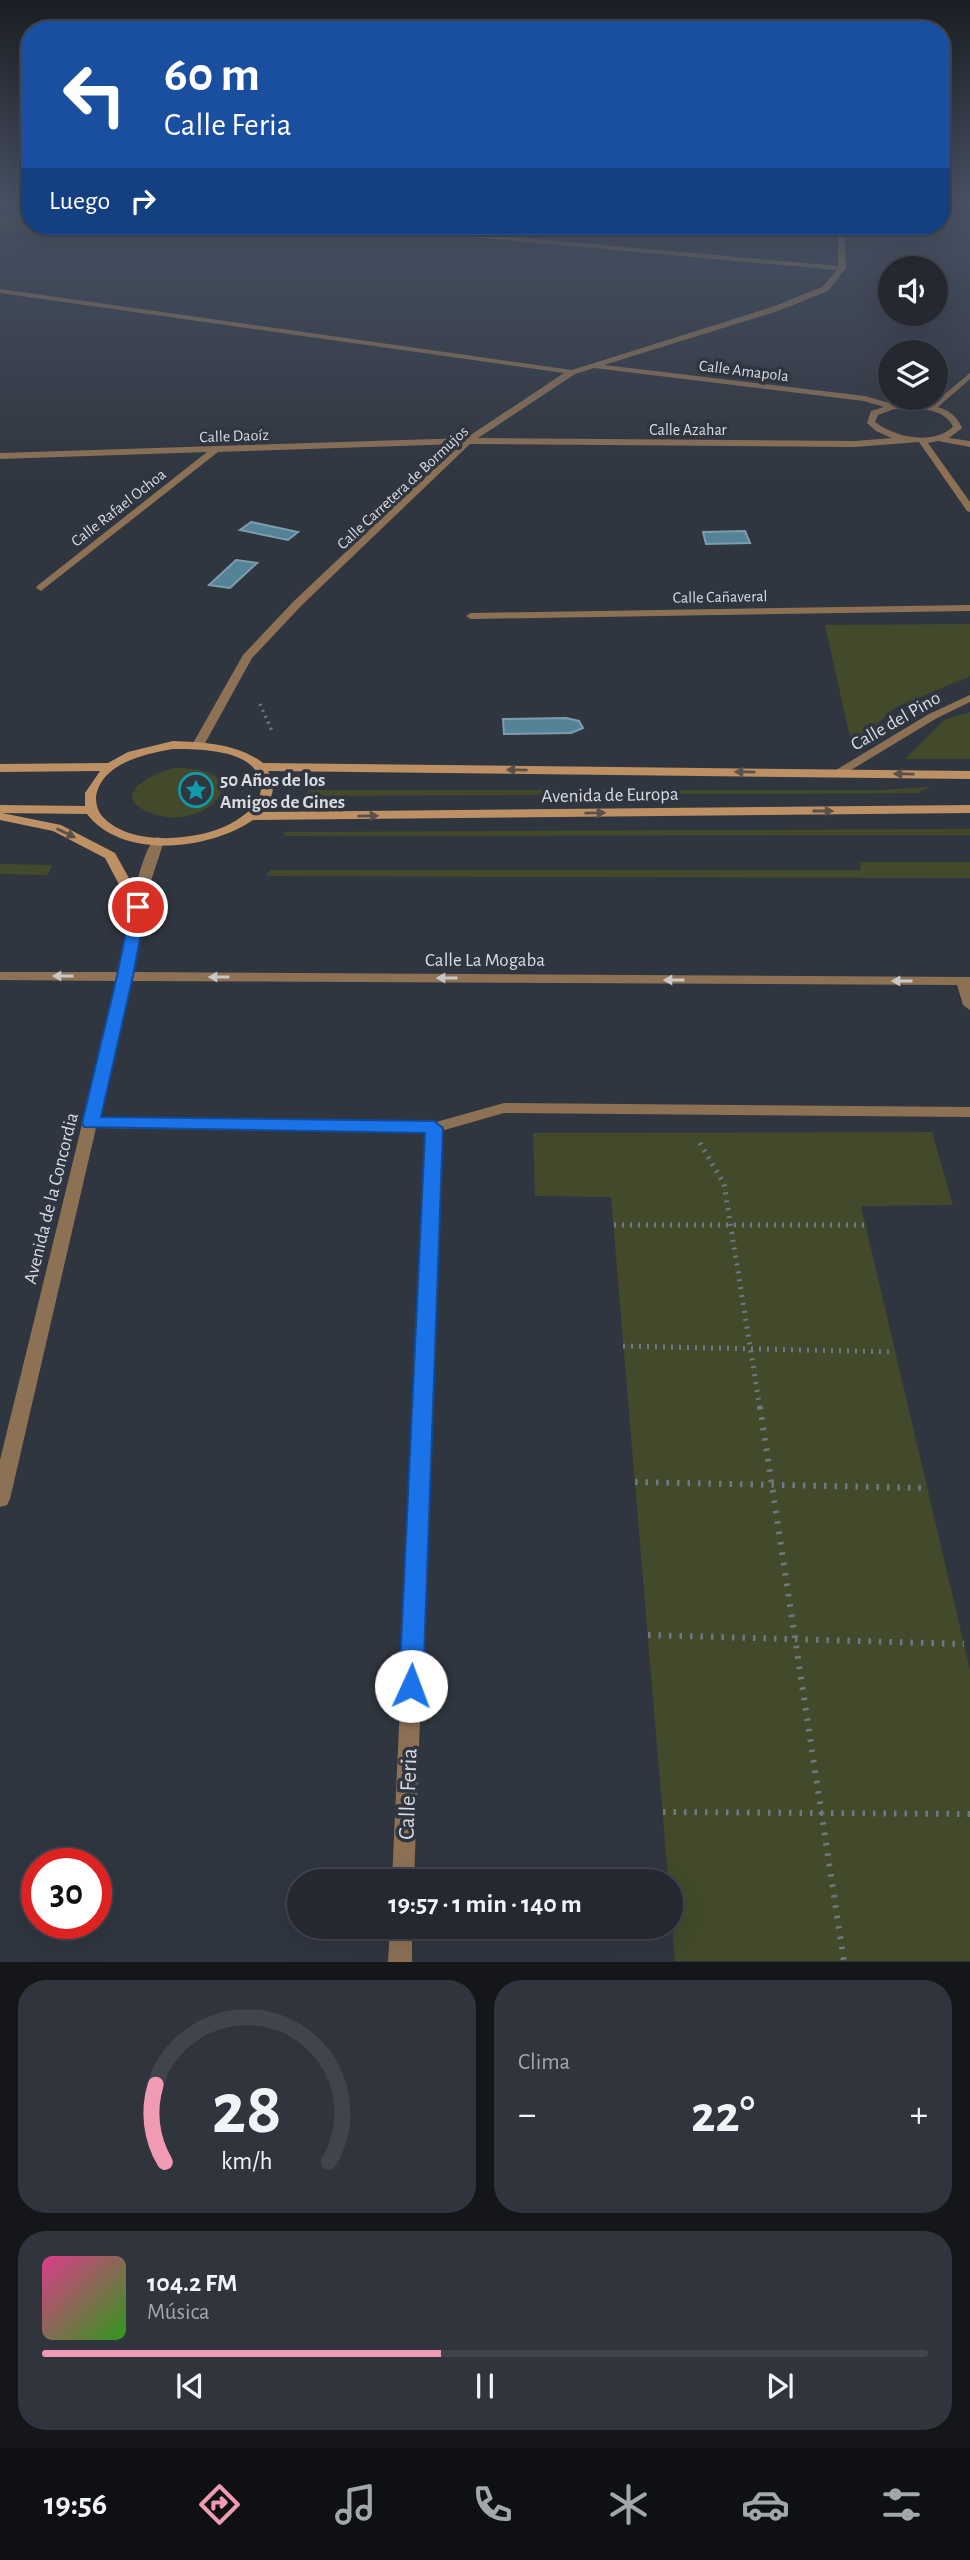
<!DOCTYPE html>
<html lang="es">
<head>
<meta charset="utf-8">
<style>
	:root { --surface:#242830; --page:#30343c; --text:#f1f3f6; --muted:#a3a6ab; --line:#41444c; --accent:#f19ab3 }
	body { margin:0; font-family:"Alegreya Sans",sans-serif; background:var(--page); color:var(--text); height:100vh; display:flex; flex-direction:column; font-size:26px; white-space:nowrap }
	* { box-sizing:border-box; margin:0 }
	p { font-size:23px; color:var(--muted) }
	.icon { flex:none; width:38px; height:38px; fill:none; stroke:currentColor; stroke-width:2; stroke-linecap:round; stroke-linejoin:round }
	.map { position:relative; height:1962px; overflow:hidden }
	.panel { display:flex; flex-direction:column; gap:18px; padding:18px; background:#14161a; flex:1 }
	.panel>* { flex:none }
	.guide { position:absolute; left:21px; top:21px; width:929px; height:214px; border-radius:28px; box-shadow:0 7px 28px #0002,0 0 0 2px var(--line); background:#1a4fa0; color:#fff; overflow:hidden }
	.buttons { position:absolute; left:878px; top:256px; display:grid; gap:14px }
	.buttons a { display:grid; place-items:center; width:70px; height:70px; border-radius:50%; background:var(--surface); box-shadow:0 7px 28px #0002,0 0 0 2px var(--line); font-size:35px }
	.speed { position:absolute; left:21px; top:1848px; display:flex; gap:14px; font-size:35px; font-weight:700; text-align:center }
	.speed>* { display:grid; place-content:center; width:91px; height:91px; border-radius:50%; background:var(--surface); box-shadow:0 7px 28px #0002,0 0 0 2px var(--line); line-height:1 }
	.speed .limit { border:10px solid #d22; background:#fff; color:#111 }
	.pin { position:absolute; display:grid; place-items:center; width:60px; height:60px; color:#fff; margin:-30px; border:4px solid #fff; border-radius:50%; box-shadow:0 2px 7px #0007 }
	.me { position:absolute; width:77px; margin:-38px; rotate:2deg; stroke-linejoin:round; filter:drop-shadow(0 0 5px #0008) }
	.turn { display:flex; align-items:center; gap:24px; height:147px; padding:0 28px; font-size:32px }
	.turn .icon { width:91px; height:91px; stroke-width:2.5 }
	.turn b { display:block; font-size:49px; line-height:60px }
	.then { display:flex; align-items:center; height:66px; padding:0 28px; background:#0003; gap:14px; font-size:26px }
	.big { font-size:52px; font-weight:600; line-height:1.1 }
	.panel .tile { flex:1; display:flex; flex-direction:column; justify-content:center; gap:10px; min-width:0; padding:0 24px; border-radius:28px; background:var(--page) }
	.panel .dial { align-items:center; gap:0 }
	.dial svg { height:182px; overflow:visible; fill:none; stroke:var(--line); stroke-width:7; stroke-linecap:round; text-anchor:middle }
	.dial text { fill:var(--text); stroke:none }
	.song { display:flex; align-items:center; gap:21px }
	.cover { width:84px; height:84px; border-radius:10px; background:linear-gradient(135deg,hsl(330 70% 55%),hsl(110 70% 35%)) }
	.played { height:7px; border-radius:4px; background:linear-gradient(90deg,var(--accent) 45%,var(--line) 45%) }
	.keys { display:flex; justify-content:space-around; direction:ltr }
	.heat { display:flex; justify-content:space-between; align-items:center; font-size:38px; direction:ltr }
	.panel .tiles { flex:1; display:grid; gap:18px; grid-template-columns:1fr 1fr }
	.tile:last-child { grid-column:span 2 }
	.trip { position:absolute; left:287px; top:1869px; width:396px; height:70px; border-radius:35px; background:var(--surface); box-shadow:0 7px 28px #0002,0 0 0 2px var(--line); font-weight:600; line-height:70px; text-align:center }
	.menu { display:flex; height:112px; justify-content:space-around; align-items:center; background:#0e1013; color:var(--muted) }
	.menu .icon { width:49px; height:49px }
	.menu .on { color:var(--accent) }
	.menu b { font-size:32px; color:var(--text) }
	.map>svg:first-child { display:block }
	.green { fill:#424a2b }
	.water { fill:#548296; stroke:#7c9dad; stroke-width:2 }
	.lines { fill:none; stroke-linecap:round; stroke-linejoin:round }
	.path-far2 { stroke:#72767f; stroke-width:3.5; stroke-dasharray:2 4.5; stroke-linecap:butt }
	.path-far1 { stroke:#72767f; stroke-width:5; stroke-dasharray:2 6; stroke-linecap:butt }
	.path { stroke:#72767f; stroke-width:6; stroke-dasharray:2.5 8; stroke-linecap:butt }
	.pedestrian { fill:#8d7155; fill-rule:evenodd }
	.minor { fill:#8d7155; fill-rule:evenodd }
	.secondary { fill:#be9165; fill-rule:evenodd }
	.oneway { fill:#5b514b }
	.oneway2 { fill:#c9c6c6 }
	.route { fill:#1a73e8; stroke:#114b97; stroke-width:2 }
	.labels { text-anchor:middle; stroke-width:7; stroke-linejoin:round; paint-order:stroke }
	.far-street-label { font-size:16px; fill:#d8dbe2; stroke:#303640 }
	.street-label { font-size:19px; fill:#d8dbe2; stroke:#303640 }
	.poi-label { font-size:19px; font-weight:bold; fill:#d8dbe2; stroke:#303640; text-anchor:start }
	.near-street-label { font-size:23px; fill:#d8dbe2; stroke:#303640 }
</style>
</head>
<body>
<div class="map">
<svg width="970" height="1962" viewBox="0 0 970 1962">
	<rect width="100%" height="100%" fill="#303640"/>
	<g class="green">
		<polygon points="30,202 30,226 102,226 80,239 0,228 0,219"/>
		<polygon points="970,624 970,676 895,708 852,746 825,625"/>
		<polygon points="970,712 970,759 905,759 944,720"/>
		<path d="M174 768C267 767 205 837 148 812 108 794 154 773 174 768Z"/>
		<polygon points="930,787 918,793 308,796 308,790 879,790"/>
		<polygon points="970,829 970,835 285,836 283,832"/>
		<polygon points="860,862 970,862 970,878 266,876 270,870 861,870"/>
		<polygon points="0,864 52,865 48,875 0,874"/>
		<polygon points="932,1132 953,1205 861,1206 970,1670 970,1961 675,1961 611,1197 535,1196 533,1133"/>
	</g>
	<g class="water">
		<polygon points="251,522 298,532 288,540 240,530"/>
		<polygon points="745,531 750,543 706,544 703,532"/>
		<polygon points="236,560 257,563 230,588 209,585"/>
		<polygon points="566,718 579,721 583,728 571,733 504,734 503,719"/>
	</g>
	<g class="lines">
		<polyline class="path-far2" points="260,704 272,731"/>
		<g class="path-far1">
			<polyline points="700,1143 724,1184 760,1409"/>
			<polyline points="614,1225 866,1225"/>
			<polyline points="623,1346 895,1352"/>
		</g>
		<g class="path">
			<polyline points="760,1407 844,1962"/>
			<polyline points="635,1482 928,1488"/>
			<polyline points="648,1635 964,1644"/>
			<polyline points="663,1812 970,1814"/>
		</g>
		<polygon class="pedestrian" points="504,1103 970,1107 970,1117 504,1113 434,1133 429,1132 426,1128 429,1124"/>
		<g class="minor">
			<path d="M367 226H390L838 266V226H844L846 268 828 291 778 311 604 365 865 396 893 404 930 406 970 373V379L938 407C950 411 957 416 962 428L949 438 970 441V447L938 441 928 443 970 502V512L967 511 919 442 855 447 470 444 302 605 252 658 204 745 202 747H194L192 745 243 655 294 601 460 444 218 452 41 591 36 588 37 586 207 452 0 459V453L466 438 564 373 0 293V289L572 370 772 307 822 287 837 270 370 228ZM594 368 864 401 884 407 871 411 867 423 876 431 892 438 855 441 478 438 575 374ZM894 409C914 409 944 406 953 427 933 445 896 438 875 422L878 415Z"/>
			<polygon points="970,605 970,611 471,619 466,616 471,613"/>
			<polygon points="970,695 970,702 937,718 841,776 833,776 831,773 929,714"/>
			<path d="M158 837 164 841 148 890 133 972 970 977V1010L963 1005 957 985 131 981 99 1118 434 1123 439 1124 442 1128 414 1881H392L426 1133 96 1128 10 1499 7 1505 0 1507V1460L117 981 0 980V972H119C123 949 139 844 158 837Z"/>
			<polygon points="390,1927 412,1927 412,1962 388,1962"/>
		</g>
		<path class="secondary" d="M173 741C204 742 238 744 263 763L970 771V779L268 771C278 785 272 800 261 812L970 805V813L253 820C210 850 122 860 87 814L2 813 61 825 115 853 145 907 138 911 131 907 105 858 53 831 0 820V805L85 806V793L100 771 0 772V764L108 763 128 752ZM173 749C201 749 262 749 261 789 260 805 243 817 230 824 198 841 130 847 103 817 98 812 96 805 96 797 101 763 145 754 173 749Z"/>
	</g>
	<defs><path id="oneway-solid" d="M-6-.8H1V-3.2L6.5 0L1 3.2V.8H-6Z" transform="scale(1.75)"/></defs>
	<g class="oneway">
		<use href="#oneway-solid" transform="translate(517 770) rotate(-179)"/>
		<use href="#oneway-solid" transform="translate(745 772) rotate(-179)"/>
		<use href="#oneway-solid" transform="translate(904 774) rotate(-179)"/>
		<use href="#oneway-solid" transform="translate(823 811)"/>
		<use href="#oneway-solid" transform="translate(595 813) rotate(-1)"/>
		<use href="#oneway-solid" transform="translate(368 816) rotate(-1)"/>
		<use href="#oneway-solid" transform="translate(66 833) rotate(26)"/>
	</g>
	<g class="oneway2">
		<use href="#oneway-solid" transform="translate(63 976) rotate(-180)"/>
		<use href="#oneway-solid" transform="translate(219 977) rotate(-180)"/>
		<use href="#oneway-solid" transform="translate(447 978) rotate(-180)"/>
		<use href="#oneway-solid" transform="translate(674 980) rotate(-180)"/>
		<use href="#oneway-solid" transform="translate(902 981) rotate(-180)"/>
	</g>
	<linearGradient id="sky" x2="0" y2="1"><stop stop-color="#1a1e23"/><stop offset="0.42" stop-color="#485264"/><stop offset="1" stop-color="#485264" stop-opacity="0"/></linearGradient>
	<rect width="970" height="477" fill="url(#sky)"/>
	<polygon class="route" points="138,902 146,907 133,976 101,1117 434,1121 443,1128 423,1686 420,1694 411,1697 403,1694 399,1686 425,1133 84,1127 82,1123 117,976 131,907"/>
	<defs>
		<g id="sight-ring" transform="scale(1.75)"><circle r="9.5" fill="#303640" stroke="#0f9aa8" stroke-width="1.5"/><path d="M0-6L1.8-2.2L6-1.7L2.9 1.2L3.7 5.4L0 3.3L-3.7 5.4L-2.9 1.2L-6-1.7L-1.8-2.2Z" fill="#0f9aa8"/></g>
	</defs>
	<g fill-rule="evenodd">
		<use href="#sight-ring" x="196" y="790"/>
	</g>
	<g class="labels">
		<g class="far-street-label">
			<text transform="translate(744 370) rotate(7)" y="6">Calle Amapola</text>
			<text x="688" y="435">Calle Azahar</text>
			<text transform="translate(234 435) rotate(-2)" y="6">Calle Daoíz</text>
			<text transform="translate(402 487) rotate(-43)" y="6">Calle Carretera de Bormujos</text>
			<text transform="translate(118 507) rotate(-38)" y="6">Calle Rafael Ochoa</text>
			<text transform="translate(720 596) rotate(-1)" y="6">Calle Cañaveral</text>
		</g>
		<g class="street-label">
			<text transform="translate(895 720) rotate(-30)" y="7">Calle del Pino</text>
			<text transform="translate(610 794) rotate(-1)" y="7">Avenida de Europa</text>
			<text x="485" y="966">Calle La Mogaba</text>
			<text transform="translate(50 1198) rotate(-76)" y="7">Avenida de la Concordia</text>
		</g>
		<g class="poi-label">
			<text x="220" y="786">50 Años de los<tspan x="220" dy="22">Amigos de Gines</tspan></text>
		</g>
		<g class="near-street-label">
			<text transform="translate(407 1794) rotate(-88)" y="8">Calle Feria</text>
		</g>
	</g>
</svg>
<div class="buttons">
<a><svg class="icon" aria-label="sound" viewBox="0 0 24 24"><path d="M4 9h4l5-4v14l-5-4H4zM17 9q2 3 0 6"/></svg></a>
<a><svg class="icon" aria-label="layers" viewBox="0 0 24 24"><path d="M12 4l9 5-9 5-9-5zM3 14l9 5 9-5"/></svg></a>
</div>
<div class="speed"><div class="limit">30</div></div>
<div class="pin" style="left:138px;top:907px;background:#d93025"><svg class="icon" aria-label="arrive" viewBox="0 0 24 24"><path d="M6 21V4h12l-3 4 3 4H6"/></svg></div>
<svg class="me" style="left:411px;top:1686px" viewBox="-20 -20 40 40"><circle r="19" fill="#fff"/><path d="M0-13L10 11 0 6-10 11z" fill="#1a73e8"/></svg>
<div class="trip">19:57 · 1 min · 140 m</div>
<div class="guide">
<div class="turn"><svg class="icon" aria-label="left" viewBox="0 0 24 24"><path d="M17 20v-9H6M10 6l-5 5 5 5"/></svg><div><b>60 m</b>Calle Feria</div></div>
<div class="then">Luego<svg class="icon" aria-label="right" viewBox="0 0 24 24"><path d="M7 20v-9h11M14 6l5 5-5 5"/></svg></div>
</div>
</div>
<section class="panel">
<div class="tiles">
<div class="tile dial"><svg viewBox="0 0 100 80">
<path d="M14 69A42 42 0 1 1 86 69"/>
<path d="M14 69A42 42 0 0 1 10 35" stroke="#f19ab3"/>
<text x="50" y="56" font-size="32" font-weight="700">28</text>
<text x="50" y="72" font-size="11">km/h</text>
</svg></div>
<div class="tile"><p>Clima</p>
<div class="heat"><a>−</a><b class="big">22°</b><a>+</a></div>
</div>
<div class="tile">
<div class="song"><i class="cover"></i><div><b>104.2 FM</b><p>Música</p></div></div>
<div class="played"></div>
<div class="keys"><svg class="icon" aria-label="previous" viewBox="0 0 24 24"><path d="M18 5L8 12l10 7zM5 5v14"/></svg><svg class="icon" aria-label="pause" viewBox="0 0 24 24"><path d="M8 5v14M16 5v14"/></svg><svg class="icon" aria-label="next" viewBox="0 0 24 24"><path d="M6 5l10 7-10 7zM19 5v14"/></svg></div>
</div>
</div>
</section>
<nav class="menu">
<b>19:56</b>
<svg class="icon on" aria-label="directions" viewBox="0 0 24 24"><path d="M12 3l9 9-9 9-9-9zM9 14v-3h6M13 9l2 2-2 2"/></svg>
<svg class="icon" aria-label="music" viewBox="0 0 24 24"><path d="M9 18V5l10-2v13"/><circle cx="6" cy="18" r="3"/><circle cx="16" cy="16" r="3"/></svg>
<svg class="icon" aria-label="phone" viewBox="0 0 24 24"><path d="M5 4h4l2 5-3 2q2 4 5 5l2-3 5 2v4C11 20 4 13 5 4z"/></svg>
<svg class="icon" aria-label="climate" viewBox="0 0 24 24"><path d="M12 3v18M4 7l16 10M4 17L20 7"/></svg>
<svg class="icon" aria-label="car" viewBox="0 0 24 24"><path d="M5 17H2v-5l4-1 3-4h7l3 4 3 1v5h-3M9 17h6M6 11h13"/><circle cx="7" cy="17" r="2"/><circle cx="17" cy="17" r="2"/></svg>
<svg class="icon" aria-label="filters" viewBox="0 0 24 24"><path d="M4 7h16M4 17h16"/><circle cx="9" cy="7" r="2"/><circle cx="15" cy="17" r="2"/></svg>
</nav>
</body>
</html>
